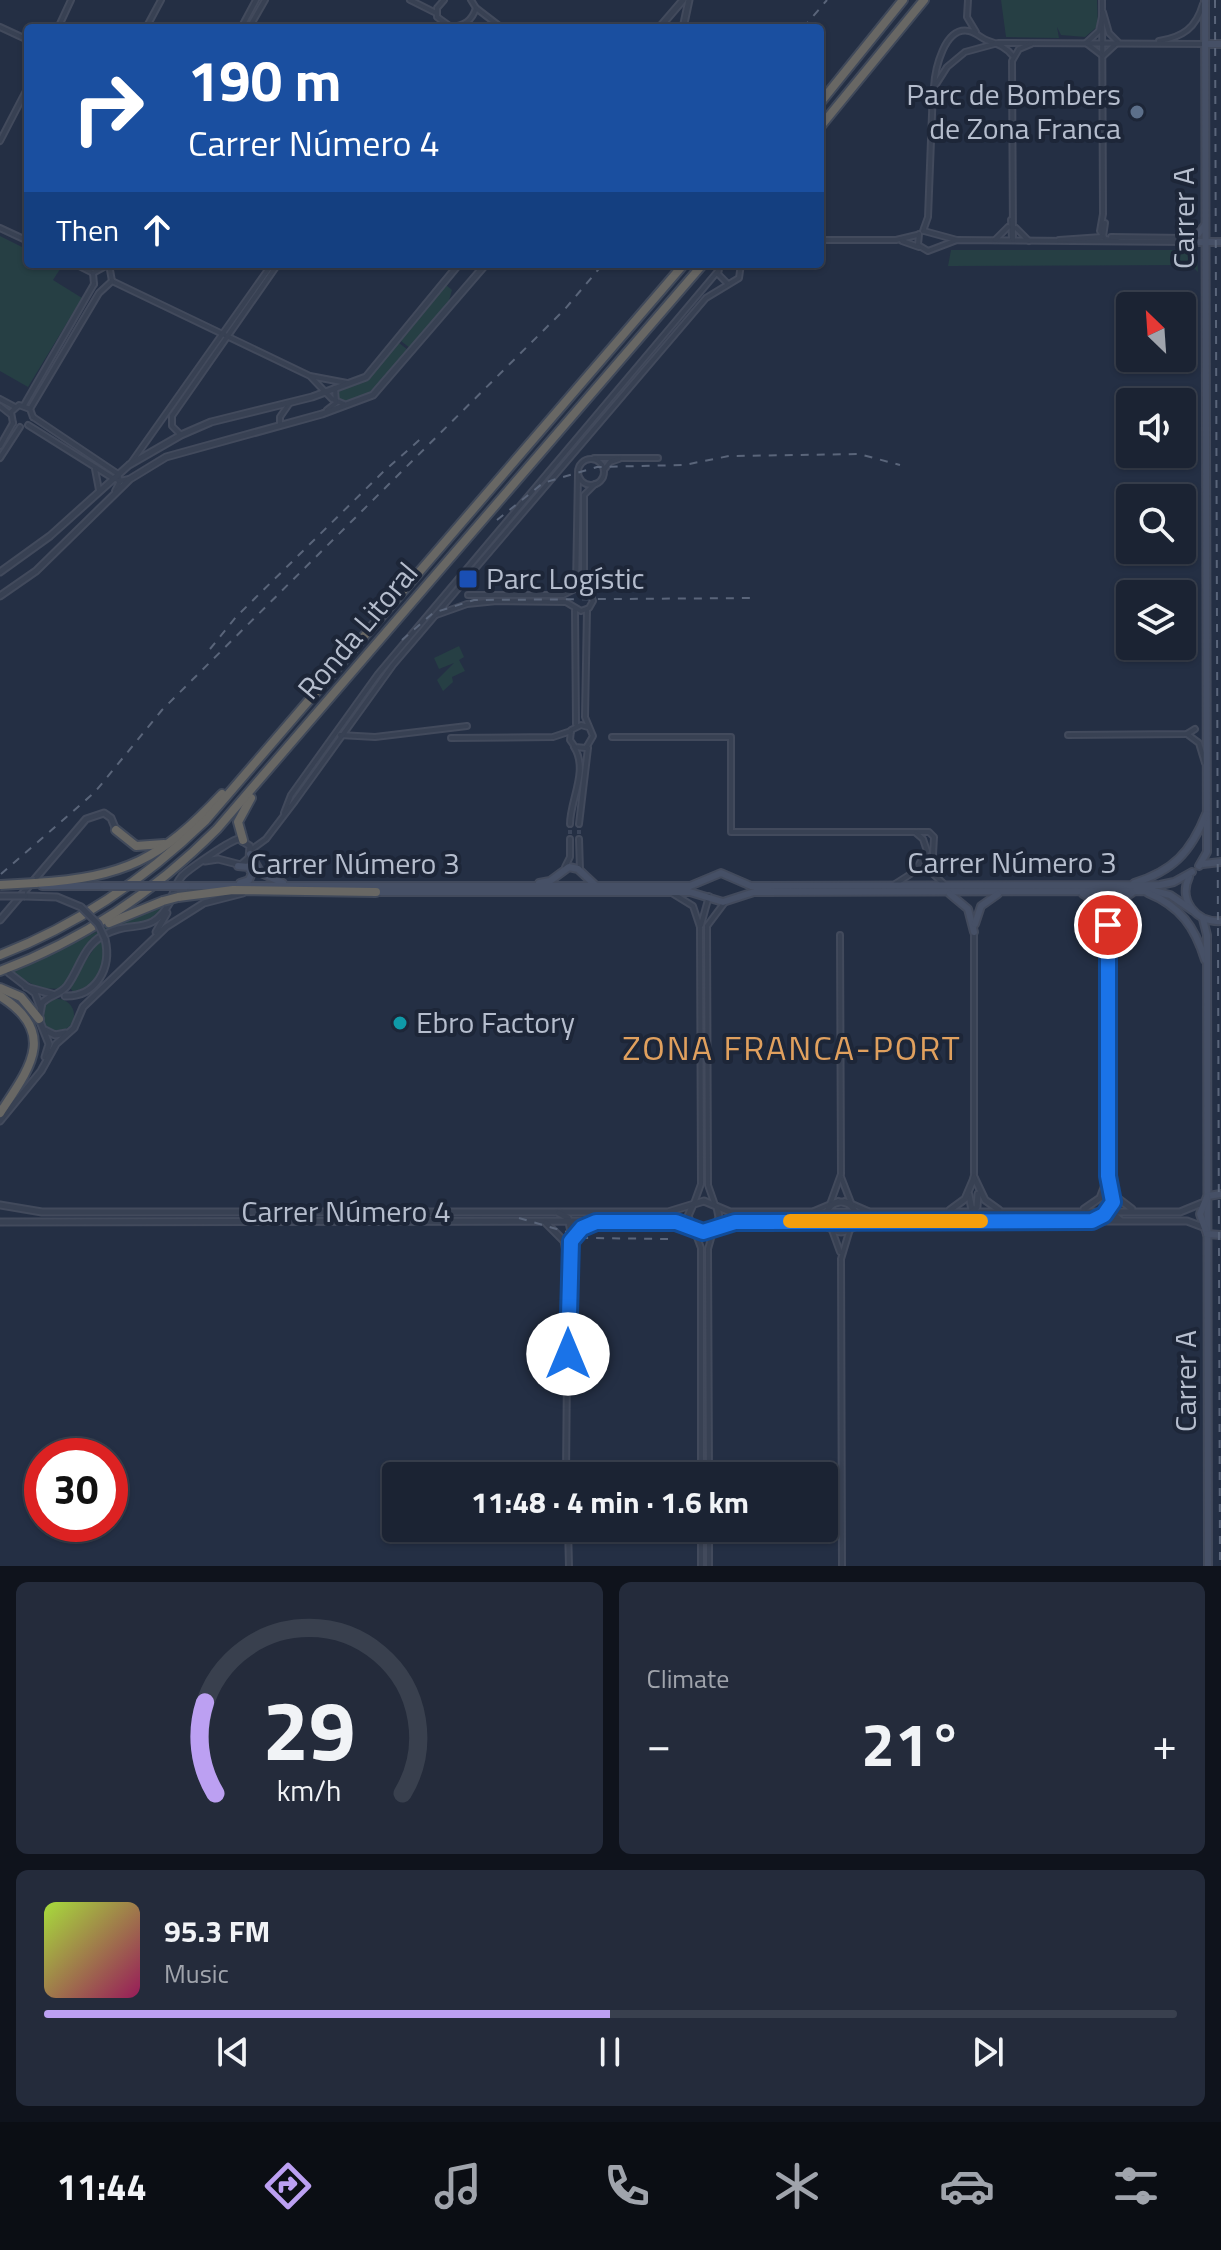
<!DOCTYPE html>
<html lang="en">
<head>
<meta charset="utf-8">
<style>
	:root { --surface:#1b2333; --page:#242b3b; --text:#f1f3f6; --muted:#a0a4ac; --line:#39404e; --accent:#bca0f2 }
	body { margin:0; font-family:"Titillium Web",sans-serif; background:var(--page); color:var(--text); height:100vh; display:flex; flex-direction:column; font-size:30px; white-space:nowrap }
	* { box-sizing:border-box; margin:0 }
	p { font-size:26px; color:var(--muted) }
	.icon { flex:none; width:44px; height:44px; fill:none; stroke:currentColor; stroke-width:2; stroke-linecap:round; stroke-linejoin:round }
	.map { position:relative; height:1566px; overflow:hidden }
	.drawer { display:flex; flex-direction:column; gap:16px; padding:16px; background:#0f131c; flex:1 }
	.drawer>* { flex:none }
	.hud { position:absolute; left:24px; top:24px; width:800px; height:244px; border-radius:8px; box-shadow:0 2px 6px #0004,0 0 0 2px var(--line); background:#1a4fa0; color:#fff; overflow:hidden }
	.needle { width:52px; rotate:335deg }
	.buttons { position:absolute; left:1116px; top:292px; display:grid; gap:16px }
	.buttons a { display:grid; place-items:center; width:80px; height:80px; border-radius:8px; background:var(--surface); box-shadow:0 2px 6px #0004,0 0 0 2px var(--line); font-size:40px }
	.speed { position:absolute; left:24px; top:1438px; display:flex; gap:16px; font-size:40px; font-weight:700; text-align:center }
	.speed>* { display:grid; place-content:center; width:104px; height:104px; border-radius:50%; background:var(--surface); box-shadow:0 2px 6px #0004,0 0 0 2px var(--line); line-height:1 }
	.speed .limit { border:12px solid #d22; background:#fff; color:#111 }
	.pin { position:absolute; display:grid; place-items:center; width:68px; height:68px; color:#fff; margin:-34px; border:4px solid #fff; border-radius:50%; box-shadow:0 2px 8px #0007 }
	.me { position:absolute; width:88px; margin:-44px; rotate:0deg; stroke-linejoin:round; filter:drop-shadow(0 0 6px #0008) }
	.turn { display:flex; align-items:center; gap:28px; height:168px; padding:0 32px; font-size:36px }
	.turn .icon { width:104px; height:104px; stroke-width:2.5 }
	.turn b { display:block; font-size:56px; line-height:68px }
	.then { display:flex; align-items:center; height:76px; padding:0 32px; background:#0003; gap:16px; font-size:30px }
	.big { font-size:60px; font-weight:700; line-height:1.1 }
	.drawer .card { flex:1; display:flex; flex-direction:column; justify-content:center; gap:12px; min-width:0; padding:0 28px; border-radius:12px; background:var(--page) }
	.drawer .dial { align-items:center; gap:0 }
	.dial svg { height:208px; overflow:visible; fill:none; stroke:var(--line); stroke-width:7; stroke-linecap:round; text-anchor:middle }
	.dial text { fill:var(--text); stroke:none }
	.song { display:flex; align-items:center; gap:24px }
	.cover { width:96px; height:96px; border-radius:12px; background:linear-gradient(135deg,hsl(80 70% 55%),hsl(330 70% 35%)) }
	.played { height:8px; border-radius:4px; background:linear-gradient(90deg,var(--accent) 50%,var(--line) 50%) }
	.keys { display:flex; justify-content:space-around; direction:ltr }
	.heat { display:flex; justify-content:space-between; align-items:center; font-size:44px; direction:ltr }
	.drawer .tiles { flex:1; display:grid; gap:16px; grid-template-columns:1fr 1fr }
	.card:last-child { grid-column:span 2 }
	.trip { position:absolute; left:382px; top:1462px; width:456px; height:80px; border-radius:8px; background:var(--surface); box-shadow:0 2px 6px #0004,0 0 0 2px var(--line); font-weight:700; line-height:80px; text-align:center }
	.menu { display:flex; height:128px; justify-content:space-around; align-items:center; background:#0b0e14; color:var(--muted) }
	.menu .icon { width:56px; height:56px }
	.menu .active { color:var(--accent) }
	.menu b { font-size:36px; color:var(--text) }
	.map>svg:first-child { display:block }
	.green { fill:#263f44 }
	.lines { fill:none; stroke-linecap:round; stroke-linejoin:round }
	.minor-tunnel { stroke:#3a4459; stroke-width:4; stroke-dasharray:4 2; stroke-linecap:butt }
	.minor-casing { stroke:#424a5c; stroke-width:8 }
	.tertiary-casing { stroke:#424a5c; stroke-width:9 }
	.secondary-casing { stroke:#424a5c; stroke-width:10 }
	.trunk-casing { stroke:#40495a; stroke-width:12 }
	.minor { stroke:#384153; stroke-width:4 }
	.tertiary { stroke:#384153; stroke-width:5 }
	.secondary { stroke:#465066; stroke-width:6 }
	.trunk { stroke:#686764; stroke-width:8 }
	.rail { stroke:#5a657a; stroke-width:2; stroke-dasharray:8 8; stroke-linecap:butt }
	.tertiary-bridge-casing { stroke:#424a5c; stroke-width:9; stroke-linecap:butt }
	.secondary-bridge-casing { stroke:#424a5c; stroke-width:10; stroke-linecap:butt }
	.trunk-bridge-casing { stroke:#40495a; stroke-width:12; stroke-linecap:butt }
	.tertiary-bridge { stroke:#384153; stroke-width:5 }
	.secondary-bridge { stroke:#465066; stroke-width:6 }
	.trunk-bridge { stroke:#686764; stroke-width:8 }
	.route-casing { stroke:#114b97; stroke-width:20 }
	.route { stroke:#1a73e8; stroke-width:14 }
	.slow { stroke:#f59e0b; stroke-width:14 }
	.service-dot { fill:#5c6f8a; stroke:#1d2638; stroke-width:3 }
	.transit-dot { fill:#1a4fb4; stroke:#1d2638; stroke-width:3 }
	.culture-dot { fill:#0f9aa8; stroke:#1d2638; stroke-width:3 }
	.labels { text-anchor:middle; stroke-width:8; stroke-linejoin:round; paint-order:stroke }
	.poi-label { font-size:30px; fill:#b5bdcd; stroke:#1d2638; text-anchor:start }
	.street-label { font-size:30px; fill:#b5bdcd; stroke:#1d2638 }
	.quarter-label { font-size:34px; letter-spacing:2px; fill:#e0a05e; stroke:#1d2638 }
</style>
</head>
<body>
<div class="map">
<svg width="1221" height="1566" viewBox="0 0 1221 1566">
	<rect width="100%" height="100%" fill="#242f44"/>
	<g class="green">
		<polygon points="1001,0 1097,0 1098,26 1085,37 1061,35 1057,27 1059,38 1006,37"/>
		<polygon points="0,236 28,250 28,264 62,266 53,280 82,298 28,387 0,371"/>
		<polygon points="951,250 1189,250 1197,257 1198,272 1191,265 948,266"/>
		<polygon points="446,285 452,290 448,304 410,348 401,341"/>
		<path d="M399 343 408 350C389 372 371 404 338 401V392L367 379Z"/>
		<polygon points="459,646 464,657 459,660 465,671 452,677 453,682 443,691 437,680 454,663 439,669 434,658"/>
		<path d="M166 903C154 932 124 920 101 934 80 946 78 974 60 989L39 988 11 972 143 910Z"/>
		<path d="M101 938C109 962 98 986 73 992L69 986Z"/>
		<circle cx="58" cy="1015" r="16"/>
	</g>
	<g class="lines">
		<g class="minor-tunnel">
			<polyline points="570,824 570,839"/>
			<polyline points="579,824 579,839"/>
		</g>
		<g class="minor-casing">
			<g id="minor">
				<polyline points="410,0 436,13"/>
				<path d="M444 0 437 8V17L451 27C464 26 472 21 476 8L471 0"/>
				<polyline points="968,0 967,17 976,32"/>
				<polyline points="1102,0 1103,214 1100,231 1105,239 1117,241"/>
				<polyline points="476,8 502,28"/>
				<polygon points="1103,12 1109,33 1118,42 1103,56 1086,43 1099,31"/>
				<polyline points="0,27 28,40"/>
				<polyline points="58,28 71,0"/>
				<polyline points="146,28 161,0"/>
				<polyline points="241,28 256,0"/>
				<polyline points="249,28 265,0"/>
				<path d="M1159 41C1183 37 1196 28 1203 4"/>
				<path d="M934 87C935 70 944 26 969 31 975 32 980 37 986 40 997 44 1005 46 1013 56"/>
				<polyline points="0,141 28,87"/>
				<polyline points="1011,220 1012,239"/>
				<polyline points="0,228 28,241"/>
				<polyline points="1016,228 1029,241"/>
				<polyline points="923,231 928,217 933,89 947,67 965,52 998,43 1204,44"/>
				<polyline points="924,231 957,240"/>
				<polyline points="919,234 918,245 928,251 957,240 1186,242"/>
				<polyline points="1103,237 1105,223"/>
				<polyline points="1111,237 1186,238"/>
				<polyline points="820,240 896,240 917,235"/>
				<polyline points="995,240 1008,227"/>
				<polyline points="1013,240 1012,61 1019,49 1031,44"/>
				<polyline points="1059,240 1102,237"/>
				<polyline points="902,241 919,247"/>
				<polyline points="75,264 93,273"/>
				<polyline points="720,264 718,274 727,283"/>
				<polyline points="110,270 112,281"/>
				<polyline points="112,281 310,376 347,383"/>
				<polyline points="94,284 93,273 104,267"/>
				<polyline points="311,377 332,399 344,404"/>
				<polyline points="0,399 15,407"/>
				<polyline points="24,405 94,284"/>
				<polyline points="0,406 10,414"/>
				<polyline points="30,409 99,293 112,281"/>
				<polyline points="327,410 336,403 335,388"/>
				<polyline points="33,417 118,474 120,481 115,491"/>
				<polyline points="13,423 11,412 19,405 30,409 33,417"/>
				<polyline points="28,425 111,477 120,481 129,479"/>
				<polyline points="280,425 280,417 289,404"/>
				<polyline points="181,435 172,426 172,416 278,264"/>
				<polyline points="0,446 13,423"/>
				<polyline points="0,458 20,427"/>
				<polyline points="594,458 658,458"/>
				<circle cx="591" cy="472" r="13"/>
				<polyline points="131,463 272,264"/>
				<polyline points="95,469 99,490"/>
				<polyline points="604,470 610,462 619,459"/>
				<polyline points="576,586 578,473"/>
				<polyline points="588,587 584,578 584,495 595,484"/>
				<polyline points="575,610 576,724"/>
				<polyline points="587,610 585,717 593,736 586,748 575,747 570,740 571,730 581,725 588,727"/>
				<polyline points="436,615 467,604 497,601 566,602 581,611 589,608 593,601 589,589 581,586 563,595 468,595"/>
				<polyline points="1187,734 1199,743 1205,763"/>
				<polyline points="340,735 375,737 467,726"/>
				<polyline points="1068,735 1187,734 1195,729"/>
				<polyline points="612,737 731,737 731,832 929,832 934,837 932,872"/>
				<polyline points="451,738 553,737 571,731"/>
				<polyline points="284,813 291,795 378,674 718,271"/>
				<path d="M570 824C570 800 589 770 574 747"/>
				<polyline points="579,824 588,748"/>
				<polyline points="916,833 923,839 927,851 916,869"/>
				<polyline points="579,839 580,870"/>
				<polyline points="251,850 266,839 295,801 393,665 706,298 739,278 741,264"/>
				<polyline points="565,867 570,857 570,839"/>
				<polyline points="895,884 920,868 929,870 945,885"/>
				<polyline points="672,893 693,906 700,927 701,1184 693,1206"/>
				<polyline points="1108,923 1108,1176"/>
				<polyline points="701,925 709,896"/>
				<polyline points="974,932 974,1177"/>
				<polyline points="841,1177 853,1208"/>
				<polyline points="845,1201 868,1211"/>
				<polyline points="715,1205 708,1185 707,926 725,902"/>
				<polyline points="829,1207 841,1174 840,935"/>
				<polyline points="814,1211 838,1201"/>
				<polyline points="815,1222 831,1229"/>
				<polyline points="694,1229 701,1248 701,1476"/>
				<polyline points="851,1229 868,1222"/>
				<polyline points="832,1230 840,1252"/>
				<polyline points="566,1476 568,1262"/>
				<polyline points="709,1476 708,1249 714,1228"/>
				<polyline points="568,1528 569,1566"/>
				<polyline points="701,1528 701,1566"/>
				<polyline points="709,1528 709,1566"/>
				<polyline points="842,1566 841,1259 850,1229"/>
			</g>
		</g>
		<g class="tertiary-casing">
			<g id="tertiary">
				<polyline points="659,28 683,0"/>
				<polyline points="683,28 689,0"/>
				<polyline points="0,572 50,536 129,465 181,435 211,422 312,397 366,377 459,264"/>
				<polyline points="0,596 36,571 130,479 166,457 322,414 373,395 486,264"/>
				<polyline points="25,896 57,897 81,907"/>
				<path d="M171 899C174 891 176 883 182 876 189 869 232 839 239 839L250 846 249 858 241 865 218 859 205 861"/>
				<polyline points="0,920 86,819 104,813 111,818 116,830"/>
				<polyline points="156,932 167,913"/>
				<polyline points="9,973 35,993 40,1006"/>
				<polyline points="26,987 52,994"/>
				<path d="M65 996C96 997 112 968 105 939"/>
				<polyline points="45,1030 55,1035 66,1033"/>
				<path d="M45 1057 49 1044 39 1019 42 1003C49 995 60 995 67 986 79 970 83 947 102 936 131 918 151 938 170 902"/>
				<polyline points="0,1121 41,1071 56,1044 74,1028 83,1007 166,927 204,903 243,893"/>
				<polyline points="1108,1176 1115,1196 1132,1209"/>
				<polyline points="974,1177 985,1200 999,1210"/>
				<polyline points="1104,1194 1106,1208 1120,1220"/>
				<polyline points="969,1195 972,1210 982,1220"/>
				<circle cx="841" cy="1217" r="15"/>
				<polyline points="0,1205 42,1212 668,1212 704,1201 730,1212 1180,1212 1202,1203"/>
				<polyline points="1084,1209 1100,1198 1108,1177"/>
				<polyline points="950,1210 965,1199 974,1178"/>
				<polyline points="559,1213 568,1218 572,1236"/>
				<polyline points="1095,1220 1110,1208 1112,1194"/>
				<polyline points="962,1221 977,1207 978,1194"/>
				<polyline points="0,1222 672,1221 703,1232 740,1221 1187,1221 1203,1227"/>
				<polyline points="546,1223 564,1241 567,1257"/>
				<polyline points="692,1226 688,1216 692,1207"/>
				<polyline points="715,1228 719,1217 717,1207"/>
				<polyline points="568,1262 575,1236 590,1224"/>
			</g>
		</g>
		<g class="secondary-casing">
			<g id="secondary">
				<polyline points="1205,44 1221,44"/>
				<polyline points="1186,238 1198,234 1205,225"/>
				<polyline points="1186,242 1221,242"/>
				<polyline points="250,854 261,873 283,883"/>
				<polyline points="1203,864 1221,862"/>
				<polyline points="238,866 248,867 252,873 249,880 240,883"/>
				<polyline points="1199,866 1207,852 1205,0"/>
				<path d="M1189 877C1178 900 1196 923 1221 921"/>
				<polyline points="539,883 550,881 569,867 578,869 595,885"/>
				<path d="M1134 883C1173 871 1191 852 1206 814"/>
				<polyline points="42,886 103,886"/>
				<polyline points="187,886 690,886 721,873 751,886 1160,885 1174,882 1192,872"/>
				<polyline points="376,892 690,892 723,902 754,892 1154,891 1170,895 1192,910"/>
				<path d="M1148 893C1180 906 1195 927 1205 960"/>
				<polyline points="950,894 968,909 974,932"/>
				<polyline points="1083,894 1098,903 1108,923"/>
				<polyline points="1203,919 1207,935 1208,1566"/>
				<polyline points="1108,923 1116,904 1132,893"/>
				<polyline points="975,924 981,906 998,894"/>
				<polyline points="1208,1196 1221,1194"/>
				<polyline points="1207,1197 1200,1214 1207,1234"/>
				<polyline points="1207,1234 1221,1235"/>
			</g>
		</g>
		<g class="trunk-casing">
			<g id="trunk">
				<polyline points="820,103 903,0"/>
				<polyline points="820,127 924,0"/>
				<polyline points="116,830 136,846 164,844"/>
				<polyline points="243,840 238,822 251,798"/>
				<path d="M35 883C125 877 160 860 222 794"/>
				<polyline points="178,897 233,890 376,892"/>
				<polyline points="109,923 163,901"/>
				<path d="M0 955C78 925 146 878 206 820L684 264"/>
				<path d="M0 971C83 940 155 891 217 829L703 264"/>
				<polyline points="0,988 21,997 39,1019"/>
				<path d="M0 996C59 1033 29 1069 0 1113"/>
			</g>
		</g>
		<use href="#minor" class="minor"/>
		<use href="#tertiary" class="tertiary"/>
		<use href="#secondary" class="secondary"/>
		<use href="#trunk" class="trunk"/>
		<g class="rail">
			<polyline points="1215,0 1220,1566"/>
			<polyline points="803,28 827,0"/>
			<polyline points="497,520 543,483 597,467 684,465 729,456 859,454 900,465"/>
			<polyline points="402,640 433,613 474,600 756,598"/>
			<polyline points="210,649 236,617 382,473 425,435"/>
			<polyline points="1,874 95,792 162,710 565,309 603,264"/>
			<polyline points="519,1218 587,1238 668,1239"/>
		</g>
		<g class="tertiary-bridge-casing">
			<g id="tertiary-bridge">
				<polyline points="0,896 25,896"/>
				<polyline points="81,907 98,924 105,939"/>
			</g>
		</g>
		<g class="secondary-bridge-casing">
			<polyline id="secondary-bridge" points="103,886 187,886"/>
		</g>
		<g class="trunk-bridge-casing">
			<g id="trunk-bridge">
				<polyline points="0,885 35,883"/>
				<polyline points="163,901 178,897"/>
			</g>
		</g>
		<use href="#tertiary-bridge" class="tertiary-bridge"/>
		<use href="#secondary-bridge" class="secondary-bridge"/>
		<use href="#trunk-bridge" class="trunk-bridge"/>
	</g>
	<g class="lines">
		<g class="route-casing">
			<polyline id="route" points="568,1354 571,1241 582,1228 596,1222 676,1222 703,1232 735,1222 1092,1221 1104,1215 1113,1202 1108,1176 1108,925"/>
		</g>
		<use href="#route" class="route"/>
		<polyline class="slow" points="790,1221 981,1221"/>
	</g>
	<circle class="service-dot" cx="1137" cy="112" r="8"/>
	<rect class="transit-dot" x="458" y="569" width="20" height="20" rx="4"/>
	<circle class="culture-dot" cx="400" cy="1023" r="8"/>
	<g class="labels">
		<g class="poi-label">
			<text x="1121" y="105" text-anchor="end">Parc de Bombers<tspan x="1121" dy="34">de Zona Franca</tspan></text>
			<text x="486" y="589">Parc Logístic</text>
			<text x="416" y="1033">Ebro Factory</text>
		</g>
		<g class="street-label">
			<text transform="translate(1184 218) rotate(-90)" y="10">Carrer A</text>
			<text transform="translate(358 631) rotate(-50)" y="10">Ronda Litoral</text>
			<text x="1012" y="873">Carrer Número 3</text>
			<text x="355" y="874">Carrer Número 3</text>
			<text x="346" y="1222">Carrer Número 4</text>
			<text transform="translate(1186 1381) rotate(-90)" y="10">Carrer A</text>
		</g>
		<g class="quarter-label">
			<text x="792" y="1060">ZONA FRANCA-PORT</text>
		</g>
	</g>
</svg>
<div class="buttons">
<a><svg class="needle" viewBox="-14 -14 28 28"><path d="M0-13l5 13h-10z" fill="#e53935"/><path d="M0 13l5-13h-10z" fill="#a0a4ac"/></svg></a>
<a><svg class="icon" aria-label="sound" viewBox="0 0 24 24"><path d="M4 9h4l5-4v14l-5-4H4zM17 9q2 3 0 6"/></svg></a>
<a><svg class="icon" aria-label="search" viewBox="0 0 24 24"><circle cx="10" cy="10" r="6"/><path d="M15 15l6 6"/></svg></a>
<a><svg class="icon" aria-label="layers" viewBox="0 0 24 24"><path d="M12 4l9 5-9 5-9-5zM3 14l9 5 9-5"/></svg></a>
</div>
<div class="speed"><div class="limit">30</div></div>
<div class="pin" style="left:1108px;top:925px;background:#d93025"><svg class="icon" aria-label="arrive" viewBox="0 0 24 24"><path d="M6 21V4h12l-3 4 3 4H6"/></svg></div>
<svg class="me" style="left:568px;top:1354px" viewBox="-20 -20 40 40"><circle r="19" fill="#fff"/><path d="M0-13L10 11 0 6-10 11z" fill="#1a73e8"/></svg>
<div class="trip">11:48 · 4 min · 1.6 km</div>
<div class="hud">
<div class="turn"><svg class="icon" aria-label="right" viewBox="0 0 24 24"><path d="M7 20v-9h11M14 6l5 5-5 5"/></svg><div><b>190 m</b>Carrer Número 4</div></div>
<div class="then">Then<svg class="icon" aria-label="ahead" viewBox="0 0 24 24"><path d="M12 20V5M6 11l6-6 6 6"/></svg></div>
</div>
</div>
<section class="drawer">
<div class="tiles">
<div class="card dial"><svg viewBox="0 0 100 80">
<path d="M14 69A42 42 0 1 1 86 69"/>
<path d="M14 69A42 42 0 0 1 10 34" stroke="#bca0f2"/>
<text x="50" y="56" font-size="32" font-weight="700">29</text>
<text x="50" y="72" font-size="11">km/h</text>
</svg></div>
<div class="card"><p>Climate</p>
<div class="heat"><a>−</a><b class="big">21°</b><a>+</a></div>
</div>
<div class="card">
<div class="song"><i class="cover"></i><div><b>95.3 FM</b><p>Music</p></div></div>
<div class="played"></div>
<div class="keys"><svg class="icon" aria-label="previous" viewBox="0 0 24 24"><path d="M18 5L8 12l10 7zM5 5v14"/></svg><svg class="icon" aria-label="pause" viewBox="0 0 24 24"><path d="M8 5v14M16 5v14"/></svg><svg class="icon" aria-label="next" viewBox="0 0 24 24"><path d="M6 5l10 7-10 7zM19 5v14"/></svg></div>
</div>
</div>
</section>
<nav class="menu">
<b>11:44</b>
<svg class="icon active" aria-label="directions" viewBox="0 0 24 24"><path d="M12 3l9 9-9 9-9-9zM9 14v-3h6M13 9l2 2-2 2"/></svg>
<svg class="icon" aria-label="music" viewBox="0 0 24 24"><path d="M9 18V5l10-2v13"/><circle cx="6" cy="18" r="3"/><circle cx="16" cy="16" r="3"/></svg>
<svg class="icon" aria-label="phone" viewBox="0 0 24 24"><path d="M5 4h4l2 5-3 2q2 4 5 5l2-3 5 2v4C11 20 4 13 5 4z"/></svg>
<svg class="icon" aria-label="climate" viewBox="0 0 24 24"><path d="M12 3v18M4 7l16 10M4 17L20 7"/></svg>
<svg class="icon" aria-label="car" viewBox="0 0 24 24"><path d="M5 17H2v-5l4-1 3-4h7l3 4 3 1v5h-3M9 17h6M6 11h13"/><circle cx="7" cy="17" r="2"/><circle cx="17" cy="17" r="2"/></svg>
<svg class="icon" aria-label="filters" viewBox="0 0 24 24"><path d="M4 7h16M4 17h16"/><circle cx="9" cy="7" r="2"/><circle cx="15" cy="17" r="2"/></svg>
</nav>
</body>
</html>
